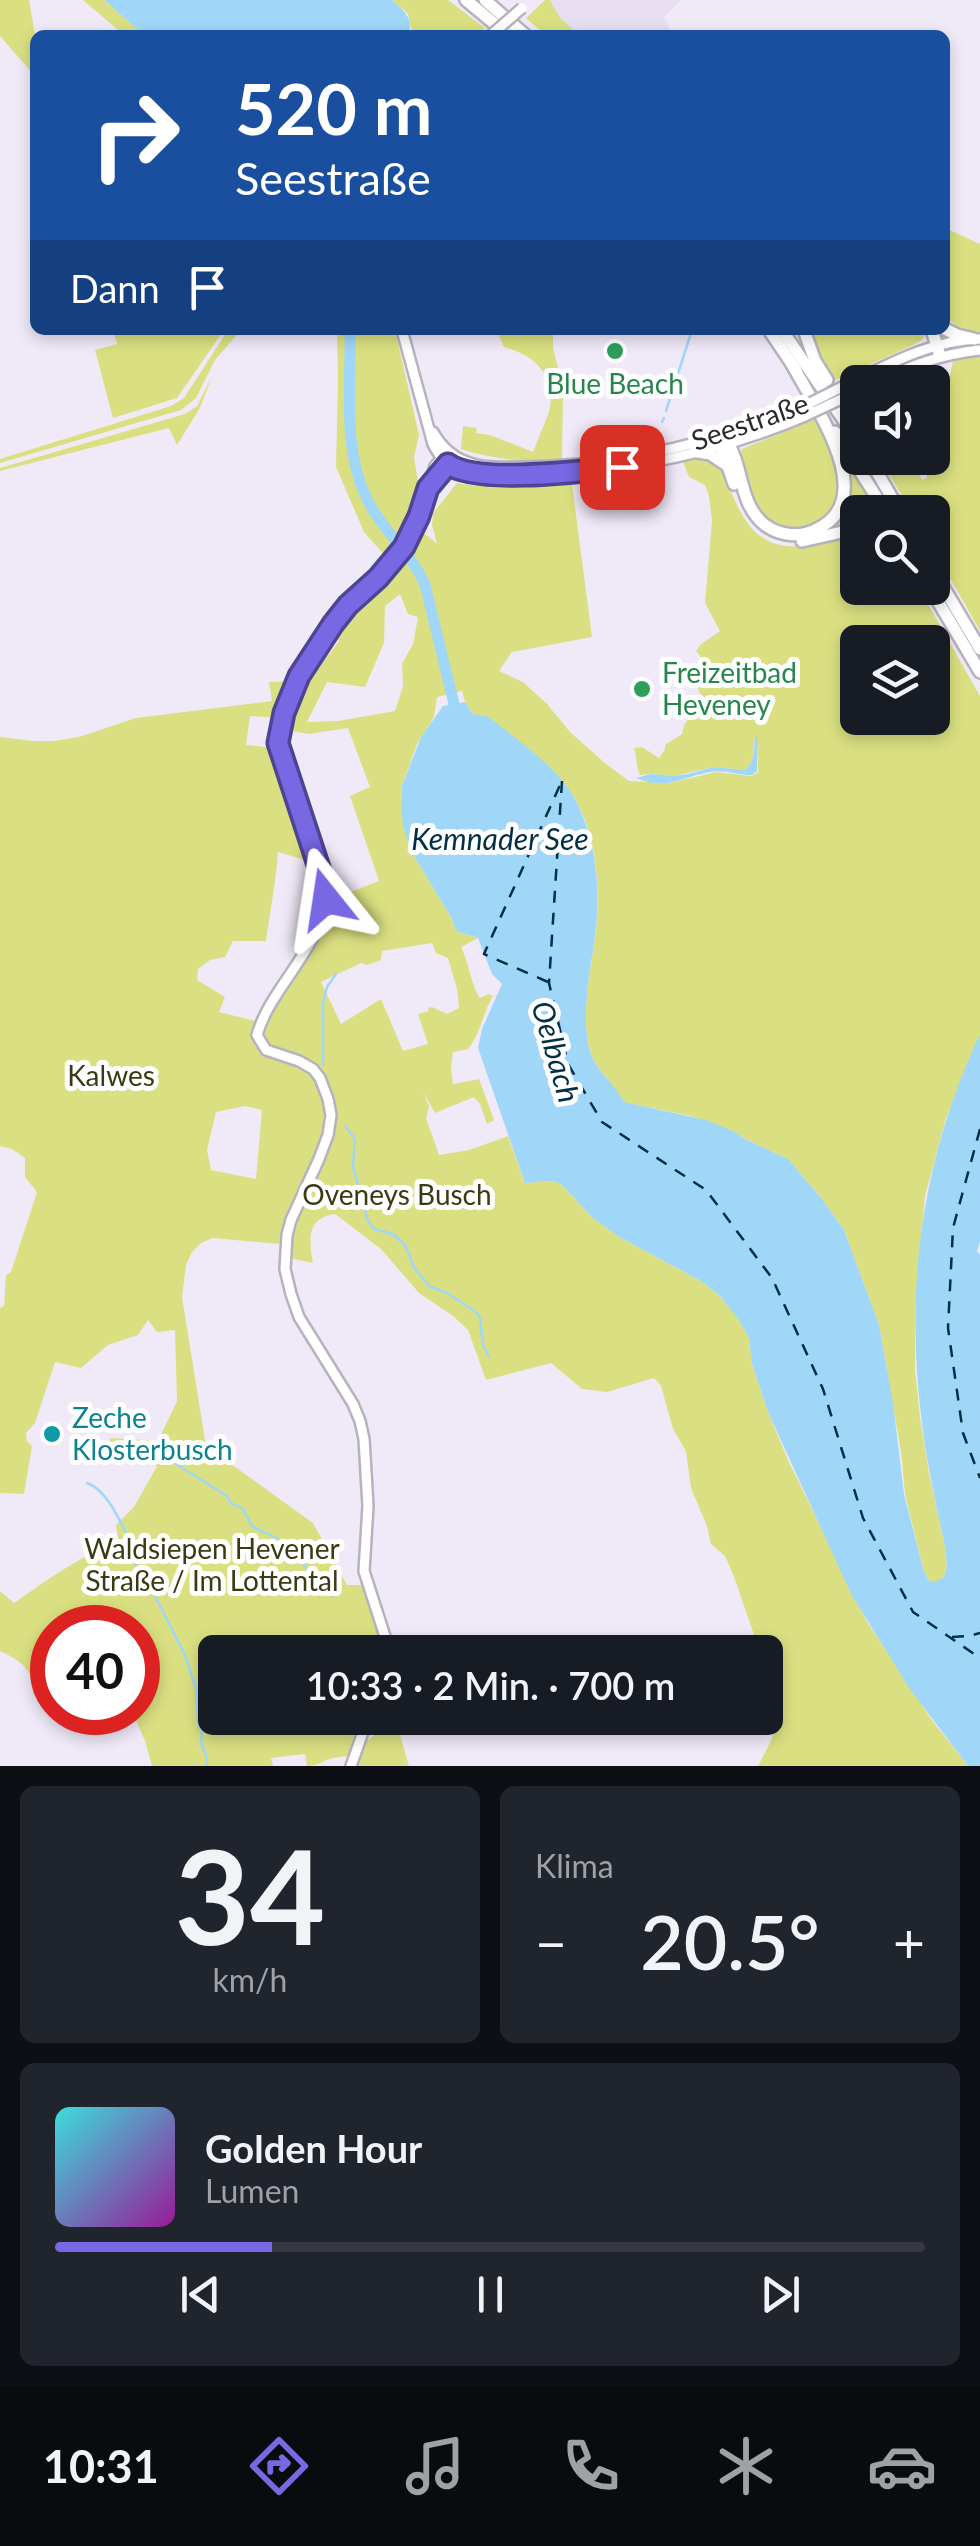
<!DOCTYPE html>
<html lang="de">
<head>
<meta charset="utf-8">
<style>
	:root { --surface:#171b24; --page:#20242c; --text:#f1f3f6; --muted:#9ea1a6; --line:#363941; --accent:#7868e3 }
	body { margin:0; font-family:Lato,sans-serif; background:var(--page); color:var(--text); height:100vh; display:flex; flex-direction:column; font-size:38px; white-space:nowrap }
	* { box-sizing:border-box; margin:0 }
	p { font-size:32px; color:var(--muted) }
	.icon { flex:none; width:55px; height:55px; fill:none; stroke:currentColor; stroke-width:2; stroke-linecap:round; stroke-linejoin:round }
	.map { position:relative; height:1766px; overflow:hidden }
	.side { display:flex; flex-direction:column; gap:20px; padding:20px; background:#0d0f14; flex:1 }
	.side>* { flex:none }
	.guide { position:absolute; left:30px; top:30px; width:920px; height:305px; border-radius:15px; box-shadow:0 5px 15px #0003; background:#1a4fa0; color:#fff; overflow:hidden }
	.controls { position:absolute; left:840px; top:365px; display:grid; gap:20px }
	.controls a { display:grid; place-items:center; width:110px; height:110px; border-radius:15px; background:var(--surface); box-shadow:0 5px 15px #0003; font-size:50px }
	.speed { position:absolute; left:30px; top:1605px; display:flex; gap:20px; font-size:50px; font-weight:700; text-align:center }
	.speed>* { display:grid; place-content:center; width:130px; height:130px; border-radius:50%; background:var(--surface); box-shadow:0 5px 15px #0003; line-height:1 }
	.speed .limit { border:15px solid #d22; background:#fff; color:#111 }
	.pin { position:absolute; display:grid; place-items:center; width:85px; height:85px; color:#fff; margin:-42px; border-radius:20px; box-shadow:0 5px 15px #0006 }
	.me { position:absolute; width:110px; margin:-55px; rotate:345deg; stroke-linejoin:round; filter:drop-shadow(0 0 8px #0008) }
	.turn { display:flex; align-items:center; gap:35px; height:210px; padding:0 40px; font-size:45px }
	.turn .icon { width:130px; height:130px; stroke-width:2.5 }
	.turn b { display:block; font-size:70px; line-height:85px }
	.then { display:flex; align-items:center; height:95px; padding:0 40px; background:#0003; gap:20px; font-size:38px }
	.big { font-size:75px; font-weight:600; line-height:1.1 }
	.side .card { flex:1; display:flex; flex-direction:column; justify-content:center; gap:15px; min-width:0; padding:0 35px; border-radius:15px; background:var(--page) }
	.side .dial { align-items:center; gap:0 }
	.dial b { font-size:130px; line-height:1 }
	.song { display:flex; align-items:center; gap:30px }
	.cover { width:120px; height:120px; border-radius:15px; background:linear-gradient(135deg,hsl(180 70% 55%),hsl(300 70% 35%)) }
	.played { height:10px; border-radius:5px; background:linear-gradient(90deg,var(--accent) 25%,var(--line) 25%) }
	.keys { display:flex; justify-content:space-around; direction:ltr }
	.heat { display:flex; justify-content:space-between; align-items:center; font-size:55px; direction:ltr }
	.side .tiles { flex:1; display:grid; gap:20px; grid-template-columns:1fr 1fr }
	.card:last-child { grid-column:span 2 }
	.trip { position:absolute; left:198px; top:1635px; width:585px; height:100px; border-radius:15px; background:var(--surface); box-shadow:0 5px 15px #0003; font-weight:600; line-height:100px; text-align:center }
	.tabs { display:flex; height:160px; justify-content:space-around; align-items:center; background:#090b0e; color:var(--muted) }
	.tabs .icon { width:70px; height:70px }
	.tabs .active { color:var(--accent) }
	.tabs b { font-size:45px; color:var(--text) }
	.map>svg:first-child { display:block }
	.built { fill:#e7def2 }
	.green { fill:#dae081; fill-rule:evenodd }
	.water { fill:#a0d7f8 }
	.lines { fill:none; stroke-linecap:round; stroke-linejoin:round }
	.stream { stroke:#a0d7f8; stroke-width:2.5 }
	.river { stroke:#a0d7f8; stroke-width:11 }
	.ferry { stroke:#012f45; stroke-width:2.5; stroke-dasharray:12 10; stroke-linecap:butt }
	.secondary-casing { stroke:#b7b2bf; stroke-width:14 }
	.highway-casing { stroke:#b7b2bf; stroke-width:16 }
	.secondary { stroke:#fff; stroke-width:9 }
	.highway { stroke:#fff; stroke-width:11 }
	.secondary-bridge-casing { stroke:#b7b2bf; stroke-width:14; stroke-linecap:butt }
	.secondary-bridge { stroke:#fff; stroke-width:9 }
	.route-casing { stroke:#4e4494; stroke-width:25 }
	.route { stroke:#7868e3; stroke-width:18 }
	.leisure-dot { fill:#2e9e5b; stroke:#fff; stroke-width:4 }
	.culture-dot { fill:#0f9aa8; stroke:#fff; stroke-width:4 }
	.labels { text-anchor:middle; stroke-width:10; stroke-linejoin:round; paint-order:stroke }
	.leisure-label { font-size:28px; fill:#27864d; stroke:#fff }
	.street-label { font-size:28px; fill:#2c2a2f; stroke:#fff }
	.park-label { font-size:28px; fill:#393b12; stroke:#fff }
	.culture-label { font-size:28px; fill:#0d838f; stroke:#fff; text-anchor:start }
	.water-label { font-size:30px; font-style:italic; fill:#012f45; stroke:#fff }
</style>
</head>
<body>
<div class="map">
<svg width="980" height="1766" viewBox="0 0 980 1766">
	<rect width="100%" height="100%" fill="#f0eaf8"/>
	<polygon class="built" points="550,0 681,0 664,17 672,34 678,33 679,35 576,35 560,18"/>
	<g class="green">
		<polygon points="0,0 29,0 35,35 35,76 0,36"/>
		<polygon points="83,0 104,0 144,35 124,35"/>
		<polygon points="392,0 448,0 485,28 478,35 415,35 411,28 408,14"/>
		<polygon points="545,0 550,0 560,18 579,35 545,35 526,18"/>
		<path d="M945 228 980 244V332C964 333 955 327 945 315Z"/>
		<polygon points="113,330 224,330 177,398 113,418 95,350 117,344"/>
		<polygon points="228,330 241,330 215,360 196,398 181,410 0,463 0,459 171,406 184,398"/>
		<path d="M337 330H395L419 435 414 457 419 488 418 500 410 521 437 544 432 525 433 513 457 483 477 486 572 484 592 637 512 652 499 671 523 682 547 704 570 732 606 764 629 781 670 783 716 772 751 776 758 772V740L755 738C753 749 755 762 745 770L713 767 675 776 651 774 640 775C636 767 637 757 634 748L642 747 659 758 665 749V745L682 734 684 725 691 715 686 710 705 704 694 680 696 677H703L698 666 704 661 696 651 701 644 720 631 705 603 712 521 709 496 705 485 689 477 681 457 699 453C704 456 716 460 720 464 723 468 724 474 726 479 738 509 750 542 786 546 810 549 833 537 857 538L858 588H919L980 696V1034L946 1118 925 1196 915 1312V1369L920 1417 929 1473 945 1547 947 1566 944 1577 934 1583 929 1581 923 1568 905 1494 901 1452 879 1325 844 1230 822 1199 788 1159 745 1139 735 1132 691 1116 623 1102C614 1081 594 1072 588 1044 582 1009 590 973 595 938 602 883 597 813 554 772 531 750 500 733 473 714L465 702 462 691 437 697 434 717 417 744 402 786 401 807 412 853 451 917 456 931 478 938 461 947C469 963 472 988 480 998L489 994 493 996C481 1016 483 1029 468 1049L453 1052 451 1068 453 1084 479 1079 494 1120 487 1124 480 1104 474 1097 435 1113 423 1092 429 1106 426 1118 439 1155 469 1150 508 1136 525 1183 553 1181 562 1185 592 1217 619 1237 701 1281 720 1296 739 1319 749 1338 752 1364 768 1412 788 1460 866 1620 931 1719 968 1766H758C768 1747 782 1724 777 1702 773 1684 765 1671 765 1652H760L733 1574 725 1556 711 1544 707 1526 691 1488 686 1451 673 1429 661 1386 654 1378 607 1392 582 1389 551 1363 486 1380 468 1330 453 1316 419 1293 381 1249 335 1214C306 1218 309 1240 313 1263L289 1258 292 1231 334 1117 327 1079 306 1061 266 1048 261 1040 285 985 291 984C310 955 330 930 332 896L338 894 340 896 379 881 350 796 370 787 348 728 309 734 286 730 292 700 306 676 316 672 339 641 334 634 393 571 389 563 350 600 344 596 387 558 364 532 336 467 338 381ZM400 594 408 614 418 617 413 644 402 664 403 686 395 711 338 721 307 722 327 682 365 687 384 643 385 606ZM858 642H932V718H858ZM432 943 436 953 448 958 457 989 459 1008 447 1014 432 1007 428 1008 429 1011 418 1014 428 1044 403 1051 381 999 341 1024 321 982 361 963 367 965 381 960 382 951Z"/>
		<path d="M504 330H553V348L563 387 562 461C527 462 495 460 461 449L463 426 477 428 476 433 490 435 533 452 549 412 553 387C538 362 532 356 504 347L499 336 504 333Z"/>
		<polygon points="811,330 923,330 925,335 922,340 913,345 831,382"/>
		<path d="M980 356V631L933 548 932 512H912L879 458H910L922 480 927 478 922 458H932L933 396C948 388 950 377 953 361Z"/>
		<polygon points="212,376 200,408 177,445 169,428 0,471 0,468 185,414 197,406"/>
		<path d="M819 417C835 446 851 481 835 513 847 500 845 481 841 463L846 462 876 512H858L857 532C841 530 826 535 810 538 762 548 746 515 732 477L738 475C742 488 745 501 752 512 773 541 814 543 834 514 778 562 736 509 742 449Z"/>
		<path d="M293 681 279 718 250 716 246 745 274 748C282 773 310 838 305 860L278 852C276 882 270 911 266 941H233L225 957 210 960 198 969 197 980 225 997 219 1012 259 1022 265 1052 310 1068 327 1098V1130L281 1232 279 1244 213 1238 201 1243 192 1252 186 1265 182 1297 206 1446 313 1523 347 1585H363L367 1589 388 1652H215V1718H367L355 1741 351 1755C344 1757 338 1757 332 1758 323 1761 317 1766 307 1766L305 1754 271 1758 273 1766H152L145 1741 133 1713 138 1712V1628H52V1696L51 1691 33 1695C34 1670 22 1661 0 1651V1591L14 1603C48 1580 79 1555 119 1543L116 1525 134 1507 157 1466 106 1447 111 1438 158 1441 177 1401 175 1330 157 1332 148 1320 138 1335 108 1345 81 1368 55 1362 35 1423 26 1433 27 1441 32 1446 24 1494 0 1493V1308L4 1306 6 1275 11 1272 37 1192 25 1177V1158L12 1149 0 1146V737L33 741H54L79 737 136 718 272 701 269 682ZM245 1106 262 1110 256 1179 211 1170 207 1150 216 1112Z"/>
		<polygon points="374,1718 395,1718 409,1766 356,1766 360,1746 381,1730"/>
	</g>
	<g class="water">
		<path d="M104 0H392C403 10 415 19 408 35H144Z"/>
		<path d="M465 702 473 714 487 716C513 736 556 767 572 794 597 837 601 888 595 937 590 972 582 1008 588 1044 594 1072 614 1081 624 1102L706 1120 735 1132 745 1139 788 1159 822 1199 844 1230 879 1325 893 1403 904 1494 923 1568 929 1581 934 1582 944 1577 947 1566C946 1545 940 1525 936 1505 930 1475 924 1445 921 1415 905 1282 923 1155 980 1034V1242L977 1251 980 1255V1766H968L909 1688 851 1594 768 1412 752 1364 749 1338 738 1319 720 1296 701 1281 619 1237 592 1217 562 1185 553 1181 525 1183 478 1048 482 1029 502 984 492 974 478 938 456 931 451 917 412 853 403 826 401 807 402 786 421 737 443 706Z"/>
		<path d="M755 737 758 739 757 771 752 775C738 775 723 769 710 772 680 777 669 791 636 778L651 774 675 776 688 774 713 767 745 770C755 762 754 749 755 737Z"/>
	</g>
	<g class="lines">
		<g class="stream">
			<polyline points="666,411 692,330"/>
			<polyline points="662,422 664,418"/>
			<polyline points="323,1065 323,1002 327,987 336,974"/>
			<polyline points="346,1127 355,1139 353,1167 368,1221 374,1229 393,1234 405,1245 415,1269 429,1286 447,1293 476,1312 480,1318 483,1345 489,1356"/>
			<polyline points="119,1446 170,1460 227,1496 231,1503 243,1509 252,1526 282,1541 295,1551 306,1568 326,1584 333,1597"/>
			<path d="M87 1483C108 1491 119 1520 129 1538 135 1550 133 1565 142 1575 149 1585 149 1581 154 1594L184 1653 196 1688 198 1723 202 1732 201 1743 206 1755 207 1766"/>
		</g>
		<path class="river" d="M350 330C351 386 342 450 368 501 383 532 412 553 425 585L457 716"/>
		<g class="ferry">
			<polyline points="562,781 549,983 568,1064 602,1122 706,1190 772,1278 823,1389 863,1518 913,1612 980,1658"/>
			<polyline points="548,982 484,954 561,783"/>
			<polyline points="980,1129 953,1228 948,1328 963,1433 980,1478"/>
			<polyline points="952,1637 969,1636 980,1633"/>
		</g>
		<g class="secondary-casing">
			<g id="secondary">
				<path d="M402 330 433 444C439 456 448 466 460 470 475 476 490 473 506 473 608 476 710 456 805 416"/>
				<path d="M875 382C910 366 942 354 980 350"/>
				<path d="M844 386C887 365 931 340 980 339"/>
				<path d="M433 432C441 446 452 457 467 462 484 469 504 467 521 467 617 466 711 444 800 408"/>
				<polyline points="430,486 449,463 450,458"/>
				<path d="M390 1652 364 1571 368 1506 364 1439 360 1421 353 1404 299 1317 291 1294 285 1269 287 1235 291 1220 319 1159 328 1135 331 1115 328 1099 320 1078 313 1069 299 1061 266 1050 257 1035C271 984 334 937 324 883L278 743 284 713 299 676 333 624 348 605 378 578 404 547 419 516 435 466 442 458 452 454"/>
				<polyline points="351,1766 368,1718"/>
			</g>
		</g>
		<g class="highway-casing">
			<g id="highway">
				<polyline points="466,0 508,35"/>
				<polyline points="485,0 525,35"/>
				<polyline points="945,329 957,335 974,339"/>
				<polyline points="769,330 796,370"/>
				<polyline points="782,330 858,441"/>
				<polyline points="804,330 815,361 827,380"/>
				<polyline points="932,330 940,356"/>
				<polyline points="835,432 886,512"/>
				<path d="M722 435C745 461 736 502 765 525 780 536 800 538 817 529 882 498 813 405 792 364"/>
				<polyline points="722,435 721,446 734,484"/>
				<polyline points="698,452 710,454 725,464"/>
				<polyline points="869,458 900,512"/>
				<polyline points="802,541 842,532 858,533"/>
				<polyline points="932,568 980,649"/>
				<polyline points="930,588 980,672"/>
			</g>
		</g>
		<use href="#secondary" class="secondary"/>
		<use href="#highway" class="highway"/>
		<g class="secondary-bridge-casing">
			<g id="secondary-bridge">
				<polyline points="491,35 522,8"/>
				<polyline points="800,408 844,386"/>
				<polyline points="805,416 850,395"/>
			</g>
		</g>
		<use href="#secondary-bridge" class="secondary-bridge"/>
	</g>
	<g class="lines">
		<g class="route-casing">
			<path id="route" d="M326 899 324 883 278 743 284 713 299 676 333 624 348 605 378 578 404 547 419 516 428 488 448 464C477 485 585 471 622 467"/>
		</g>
		<use href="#route" class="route"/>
	</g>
	<g class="leisure-dot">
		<circle cx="615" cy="351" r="10"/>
		<circle cx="642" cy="689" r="10"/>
	</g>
	<circle class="culture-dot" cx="52" cy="1434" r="10"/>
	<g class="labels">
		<g class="leisure-label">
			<text x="615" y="394">Blue Beach</text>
			<text x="662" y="683" text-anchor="start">Freizeitbad<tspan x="662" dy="32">Heveney</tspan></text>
		</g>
		<g class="street-label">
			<text transform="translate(750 422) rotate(-19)" y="10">Seestraße</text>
		</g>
		<g class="park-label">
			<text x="111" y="1086">Kalwes</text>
			<text x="397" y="1205">Oveneys Busch</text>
			<text x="212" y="1559">Waldsiepen Hevener<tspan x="212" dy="32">Straße / Im Lottental</tspan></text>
		</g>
		<g class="culture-label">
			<text x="72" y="1428">Zeche<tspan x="72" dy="32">Klosterbusch</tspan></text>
		</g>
		<g class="water-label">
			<text x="500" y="850">Kemnader See</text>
			<text transform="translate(555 1052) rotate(74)" y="10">Oelbach</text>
		</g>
	</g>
</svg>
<div class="controls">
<a><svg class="icon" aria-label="sound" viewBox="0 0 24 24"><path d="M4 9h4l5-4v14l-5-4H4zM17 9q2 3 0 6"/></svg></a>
<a><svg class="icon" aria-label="search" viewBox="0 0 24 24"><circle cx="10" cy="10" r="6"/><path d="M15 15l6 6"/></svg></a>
<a><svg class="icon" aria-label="layers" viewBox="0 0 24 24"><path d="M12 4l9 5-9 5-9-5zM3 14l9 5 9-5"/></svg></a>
</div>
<div class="speed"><div class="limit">40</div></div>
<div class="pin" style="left:622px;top:467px;background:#d93025"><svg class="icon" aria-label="arrive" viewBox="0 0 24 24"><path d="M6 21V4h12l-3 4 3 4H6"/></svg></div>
<svg class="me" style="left:326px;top:899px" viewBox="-20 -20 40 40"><path d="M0-17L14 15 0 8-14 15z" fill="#7868e3" stroke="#fff" stroke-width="4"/></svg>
<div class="trip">10:33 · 2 Min. · 700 m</div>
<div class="guide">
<div class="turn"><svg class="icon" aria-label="right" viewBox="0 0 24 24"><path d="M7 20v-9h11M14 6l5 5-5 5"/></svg><div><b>520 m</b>Seestraße</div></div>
<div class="then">Dann<svg class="icon" aria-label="arrive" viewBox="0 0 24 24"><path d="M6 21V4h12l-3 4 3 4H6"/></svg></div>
</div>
</div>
<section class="side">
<div class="tiles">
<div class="card dial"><b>34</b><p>km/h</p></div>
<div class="card"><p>Klima</p>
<div class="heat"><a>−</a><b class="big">20.5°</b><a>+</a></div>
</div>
<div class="card">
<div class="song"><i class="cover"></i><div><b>Golden Hour</b><p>Lumen</p></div></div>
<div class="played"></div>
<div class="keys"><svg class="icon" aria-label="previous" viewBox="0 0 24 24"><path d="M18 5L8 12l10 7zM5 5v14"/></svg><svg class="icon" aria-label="pause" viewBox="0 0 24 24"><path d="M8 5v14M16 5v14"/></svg><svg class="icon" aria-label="next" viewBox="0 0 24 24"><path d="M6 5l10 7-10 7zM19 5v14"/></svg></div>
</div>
</div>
</section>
<nav class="tabs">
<b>10:31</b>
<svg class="icon active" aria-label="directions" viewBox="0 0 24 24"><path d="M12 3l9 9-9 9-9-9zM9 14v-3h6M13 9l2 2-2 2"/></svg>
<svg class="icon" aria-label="music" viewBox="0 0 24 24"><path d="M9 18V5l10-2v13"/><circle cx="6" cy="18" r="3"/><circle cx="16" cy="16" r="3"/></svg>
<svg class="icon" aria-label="phone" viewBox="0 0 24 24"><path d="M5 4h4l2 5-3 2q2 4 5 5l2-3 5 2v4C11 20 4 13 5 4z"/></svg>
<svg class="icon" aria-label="climate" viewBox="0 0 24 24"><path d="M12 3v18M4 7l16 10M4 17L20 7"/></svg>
<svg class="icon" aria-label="car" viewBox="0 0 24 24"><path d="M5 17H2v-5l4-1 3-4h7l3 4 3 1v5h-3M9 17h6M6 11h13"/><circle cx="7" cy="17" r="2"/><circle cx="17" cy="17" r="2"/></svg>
</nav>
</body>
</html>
